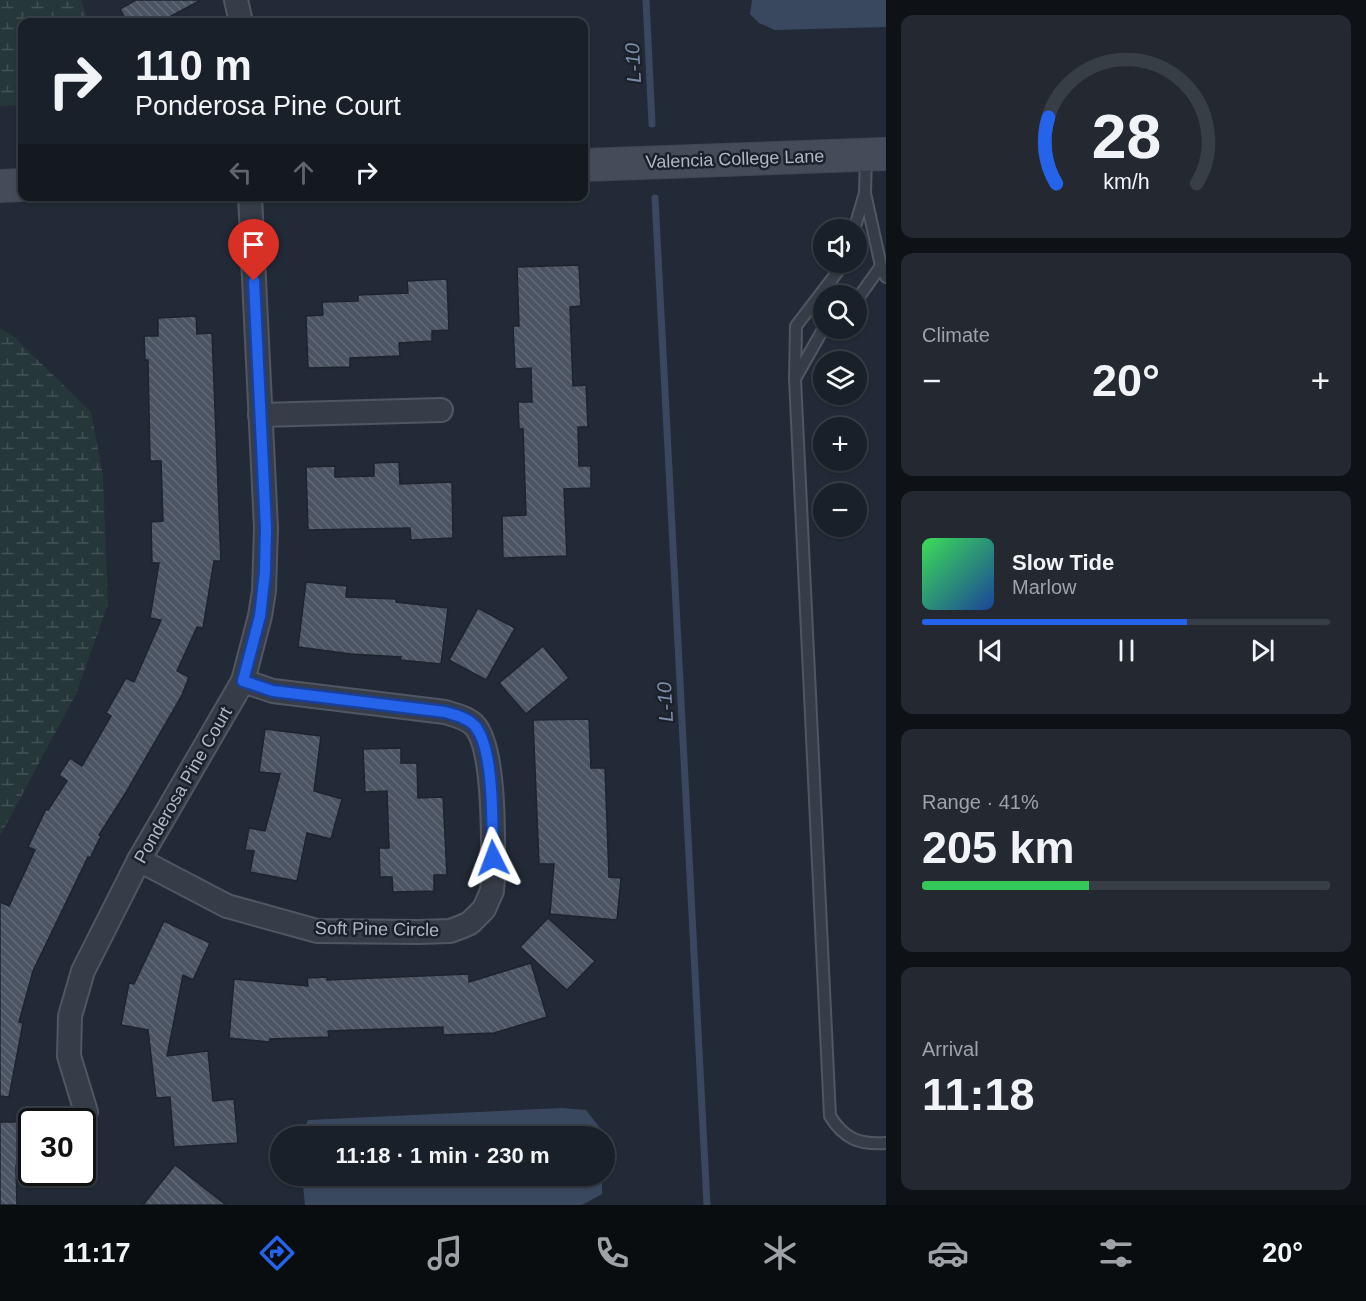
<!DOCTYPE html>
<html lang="en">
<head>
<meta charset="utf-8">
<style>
	:root { --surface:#1a2029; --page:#232831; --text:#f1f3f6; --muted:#9fa3a8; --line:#383e46; --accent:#2563eb }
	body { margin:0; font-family:Helvetica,sans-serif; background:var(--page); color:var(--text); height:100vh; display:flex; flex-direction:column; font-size:22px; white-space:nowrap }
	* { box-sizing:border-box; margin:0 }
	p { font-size:20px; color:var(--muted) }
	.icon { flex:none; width:33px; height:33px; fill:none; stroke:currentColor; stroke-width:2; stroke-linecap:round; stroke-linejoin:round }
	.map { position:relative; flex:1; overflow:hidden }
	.sheet { display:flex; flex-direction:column; gap:15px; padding:15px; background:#0e1217; width:480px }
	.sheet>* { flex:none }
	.guide { position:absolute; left:18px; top:18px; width:570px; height:183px; border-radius:12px; box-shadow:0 2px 4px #0004,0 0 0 2px var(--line); background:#1a2029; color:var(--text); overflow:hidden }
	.controls { position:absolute; left:813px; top:219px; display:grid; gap:12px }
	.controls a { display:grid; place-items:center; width:54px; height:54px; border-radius:50%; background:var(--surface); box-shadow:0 2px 4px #0004,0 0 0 2px var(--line); font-size:30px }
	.speed { position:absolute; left:18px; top:1108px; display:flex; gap:12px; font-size:30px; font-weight:700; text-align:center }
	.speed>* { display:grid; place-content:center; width:78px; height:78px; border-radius:50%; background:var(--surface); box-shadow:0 2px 4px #0004,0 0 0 2px var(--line); line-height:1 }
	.speed .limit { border:3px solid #111; border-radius:9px; background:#fff; color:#111 }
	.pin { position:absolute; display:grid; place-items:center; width:51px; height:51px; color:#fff; margin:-62px -26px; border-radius:50% 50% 50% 0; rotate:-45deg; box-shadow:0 0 6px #0007 }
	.pin .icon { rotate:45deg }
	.me { position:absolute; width:66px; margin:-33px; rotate:357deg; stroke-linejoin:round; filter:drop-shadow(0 0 4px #0008) }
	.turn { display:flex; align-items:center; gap:21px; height:126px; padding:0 18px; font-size:27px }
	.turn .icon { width:78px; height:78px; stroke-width:2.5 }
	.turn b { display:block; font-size:42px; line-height:51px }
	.lanes { display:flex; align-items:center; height:57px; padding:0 18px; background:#0003; justify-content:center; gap:30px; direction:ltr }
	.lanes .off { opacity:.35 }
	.big { font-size:45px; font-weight:700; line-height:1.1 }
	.sheet .widget { flex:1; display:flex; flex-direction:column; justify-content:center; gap:9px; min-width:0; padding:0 21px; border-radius:12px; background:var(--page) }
	.sheet .dial { align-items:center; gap:0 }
	.dial svg { height:156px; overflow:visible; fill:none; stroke:var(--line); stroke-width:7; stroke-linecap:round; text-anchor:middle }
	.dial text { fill:var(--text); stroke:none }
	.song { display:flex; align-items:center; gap:18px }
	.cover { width:72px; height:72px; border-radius:9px; background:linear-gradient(135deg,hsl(130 70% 55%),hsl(220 70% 35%)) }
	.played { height:6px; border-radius:3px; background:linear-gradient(90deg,var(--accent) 65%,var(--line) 65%) }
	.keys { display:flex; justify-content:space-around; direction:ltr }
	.heat { display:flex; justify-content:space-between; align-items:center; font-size:33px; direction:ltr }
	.charge { height:9px; border-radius:4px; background:linear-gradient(90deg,#34c759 41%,var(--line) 0) }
	.trip { position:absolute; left:270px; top:1126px; width:345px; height:60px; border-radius:30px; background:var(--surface); box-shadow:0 2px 4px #0004,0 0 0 2px var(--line); font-weight:700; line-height:60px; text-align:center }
	.tab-bar { display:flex; height:96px; justify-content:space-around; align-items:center; background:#0a0d10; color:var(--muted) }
	.tab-bar .icon { width:42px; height:42px }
	.tab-bar .active { color:var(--accent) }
	.tab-bar b { font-size:27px; color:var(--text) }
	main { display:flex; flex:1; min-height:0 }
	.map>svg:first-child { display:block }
	.wetland { fill:url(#wetland-marsh) }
	.water { fill:#39485f }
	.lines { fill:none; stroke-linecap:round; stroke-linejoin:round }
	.stream { stroke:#39485f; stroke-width:7 }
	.building { fill:url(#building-back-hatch); stroke:#1d242e; stroke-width:1.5 }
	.lane-casing { stroke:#505762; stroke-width:14 }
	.street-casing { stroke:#505762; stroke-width:26 }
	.secondary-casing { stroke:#3f4651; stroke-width:34 }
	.lane { stroke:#363d48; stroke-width:10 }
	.street { stroke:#363d48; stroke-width:22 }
	.secondary { stroke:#444c5a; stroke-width:32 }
	.route-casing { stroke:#184099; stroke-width:15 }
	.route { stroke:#2563eb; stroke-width:10 }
	.labels { text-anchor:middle; stroke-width:5; stroke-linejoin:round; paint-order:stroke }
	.street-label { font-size:18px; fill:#b0b7c4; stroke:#1b222c }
	.water-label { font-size:20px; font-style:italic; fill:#7b8eaa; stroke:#1b222c }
</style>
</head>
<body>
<main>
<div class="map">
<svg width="886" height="1205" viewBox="0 0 886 1205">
	<defs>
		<pattern id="wetland-marsh" width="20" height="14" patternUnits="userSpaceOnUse" patternTransform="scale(1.5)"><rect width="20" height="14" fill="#253739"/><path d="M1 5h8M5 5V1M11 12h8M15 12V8" fill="none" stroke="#425254"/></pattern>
		<pattern id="building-back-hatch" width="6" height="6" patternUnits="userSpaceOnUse" patternTransform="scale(1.5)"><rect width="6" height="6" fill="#4b5463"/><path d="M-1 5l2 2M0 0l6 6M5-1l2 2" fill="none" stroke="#626a78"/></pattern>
	</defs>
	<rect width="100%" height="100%" fill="#222a37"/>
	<g class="wetland">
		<polygon points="0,0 81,0 89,22 22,22 22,105 0,106"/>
		<polygon points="0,328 13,336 91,412 103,476 108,604 76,694 0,836"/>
	</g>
	<g class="water">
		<polygon points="752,0 886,0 886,27 775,30 759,23 750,14"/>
		<polygon points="562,1108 586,1110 600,1128 600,1137 301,1137 308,1120"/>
		<polygon points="302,1176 602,1176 602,1194 582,1205 305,1205"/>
	</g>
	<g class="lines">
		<g class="stream">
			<polyline points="646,0 652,124"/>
			<polyline points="655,198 707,1205"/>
		</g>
	</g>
	<g class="building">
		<polygon points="136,0 201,0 160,22 127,22 120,9"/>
		<polygon points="579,265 581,306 570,307 573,386 586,385 588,427 578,427 579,466 591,466 591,488 564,489 567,556 503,558 502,516 526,515 523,429 519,429 518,402 532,402 531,368 515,369 513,326 519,326 517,267"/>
		<polygon points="447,279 449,330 432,331 432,341 399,343 400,356 350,358 350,367 308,368 306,316 323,315 322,302 358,301 358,295 408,293 407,281"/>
		<polygon points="196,316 197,334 212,333 221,561 214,561 203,628 197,627 177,671 189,677 182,695 125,794 99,835 101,836 90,858 88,857 33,971 19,1022 23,1023 9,1097 0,1096 0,902 9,906 35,850 28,847 46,809 48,810 67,781 59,775 70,758 82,766 111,716 106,713 126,678 134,682 161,620 150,618 159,563 152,563 151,522 163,521 161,461 150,461 148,360 145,360 144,336 158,336 158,318"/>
		<polygon points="399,462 400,484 452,482 453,538 411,540 410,528 308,530 306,467 335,466 335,477 374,476 374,463"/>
		<polygon points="306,582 347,586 346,597 396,599 396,602 448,608 441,664 400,660 401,657 351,654 298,647"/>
		<polygon points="478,608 515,628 486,680 449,660"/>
		<polygon points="543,646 569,678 526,714 499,683"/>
		<polygon points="589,719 591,768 605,768 609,877 621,878 617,920 550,914 554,864 539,864 533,720"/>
		<polygon points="265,729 321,736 314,791 342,799 331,839 307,833 297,881 250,872 254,851 245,850 249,828 265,831 280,774 259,772"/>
		<polygon points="401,748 401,763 417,763 418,798 443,797 447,875 434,875 434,891 393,892 392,877 380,877 379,848 389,848 387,791 365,792 363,749"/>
		<polygon points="548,918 595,961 567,990 520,947"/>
		<polygon points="164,921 210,943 193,980 183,975 167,1056 208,1051 213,1101 234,1099 238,1143 174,1147 170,1097 156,1098 148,1030 121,1025 129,983 134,984"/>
		<polygon points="531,963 547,1017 494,1033 443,1035 443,1027 328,1031 329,1037 270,1039 270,1042 229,1038 234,979 308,986 307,978 327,977 327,980 469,974 469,982"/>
		<polygon points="0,1122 18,1122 20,1166 16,1166 17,1205 0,1205"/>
		<polygon points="175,1165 226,1205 143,1205"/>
	</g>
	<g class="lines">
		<g class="lane-casing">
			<g id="lane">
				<polyline points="865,193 881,266 886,277"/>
				<polyline points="854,230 865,193 866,158"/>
				<path d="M845 262 796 326 795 379 830 1116C844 1139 860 1145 886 1143"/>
				<polyline points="856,301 881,266"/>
				<polyline points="796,377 821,333 829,328"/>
			</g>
		</g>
		<g class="street-casing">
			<g id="street">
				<polyline points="236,0 241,22"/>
				<polyline points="260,415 441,410"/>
				<path d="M139 860 227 906 317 931 418 932 450 931 461 927 470 923 484 909 492 891 493 878C493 845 496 748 474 725 467 718 455 715 445 712L273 691 243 681"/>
				<polyline points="86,1112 69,1056 70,1016 83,971 139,860 243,681 260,616 264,591 266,528 250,196"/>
			</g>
		</g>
		<g class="secondary-casing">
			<g id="secondary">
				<polyline points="584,165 886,154"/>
				<polyline points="0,186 22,185"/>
			</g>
		</g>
		<use href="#lane" class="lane"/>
		<use href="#street" class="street"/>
		<use href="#secondary" class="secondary"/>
	</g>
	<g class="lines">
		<g class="route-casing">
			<path id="route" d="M254 281 266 528 265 572 260 616 243 681 273 691 445 712C455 715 466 717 474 725 495 747 492 827 493 858"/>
		</g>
		<use href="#route" class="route"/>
	</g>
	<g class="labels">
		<g class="street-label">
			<text transform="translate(735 159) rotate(-2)" y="6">Valencia College Lane</text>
			<text transform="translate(183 785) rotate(-60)" y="6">Ponderosa Pine Court</text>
			<text transform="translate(377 929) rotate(1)" y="6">Soft Pine Circle</text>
		</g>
		<g class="water-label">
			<text transform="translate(633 63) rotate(-93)" y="7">L-10</text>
			<text transform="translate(665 702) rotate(-93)" y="7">L-10</text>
		</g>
	</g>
</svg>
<div class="controls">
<a><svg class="icon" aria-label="sound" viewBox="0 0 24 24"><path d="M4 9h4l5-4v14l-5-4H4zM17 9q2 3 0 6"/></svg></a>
<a><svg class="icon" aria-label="search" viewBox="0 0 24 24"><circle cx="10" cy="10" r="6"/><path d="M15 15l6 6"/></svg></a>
<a><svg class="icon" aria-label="layers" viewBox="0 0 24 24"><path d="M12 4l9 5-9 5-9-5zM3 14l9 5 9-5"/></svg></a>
<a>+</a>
<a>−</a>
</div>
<div class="speed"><div class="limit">30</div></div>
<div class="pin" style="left:254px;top:281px;background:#d93025"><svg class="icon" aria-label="arrive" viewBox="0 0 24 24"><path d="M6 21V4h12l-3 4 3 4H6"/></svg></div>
<svg class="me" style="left:493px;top:858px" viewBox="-20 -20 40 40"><path d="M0-17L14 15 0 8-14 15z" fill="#2563eb" stroke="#fff" stroke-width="4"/></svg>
<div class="trip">11:18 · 1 min · 230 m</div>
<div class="guide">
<div class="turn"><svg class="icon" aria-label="right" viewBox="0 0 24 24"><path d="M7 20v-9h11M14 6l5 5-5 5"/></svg><div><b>110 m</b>Ponderosa Pine Court</div></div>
<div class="lanes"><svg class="icon off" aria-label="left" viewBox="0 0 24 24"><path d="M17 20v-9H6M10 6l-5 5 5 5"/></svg><svg class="icon off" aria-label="ahead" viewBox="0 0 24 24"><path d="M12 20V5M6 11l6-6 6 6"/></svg><svg class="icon" aria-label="right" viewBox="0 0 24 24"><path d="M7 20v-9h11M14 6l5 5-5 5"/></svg></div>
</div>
</div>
<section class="sheet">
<div class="widget dial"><svg viewBox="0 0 100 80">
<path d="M14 69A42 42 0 1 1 86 69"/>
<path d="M14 69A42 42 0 0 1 10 35" stroke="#2563eb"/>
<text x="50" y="56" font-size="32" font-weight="700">28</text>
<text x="50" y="72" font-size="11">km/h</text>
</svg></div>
<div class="widget"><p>Climate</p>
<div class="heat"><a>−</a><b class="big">20°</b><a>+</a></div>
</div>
<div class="widget">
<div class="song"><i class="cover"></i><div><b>Slow Tide</b><p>Marlow</p></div></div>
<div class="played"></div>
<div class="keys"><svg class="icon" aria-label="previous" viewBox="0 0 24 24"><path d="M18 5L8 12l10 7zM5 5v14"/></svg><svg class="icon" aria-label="pause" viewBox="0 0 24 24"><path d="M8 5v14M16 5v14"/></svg><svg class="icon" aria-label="next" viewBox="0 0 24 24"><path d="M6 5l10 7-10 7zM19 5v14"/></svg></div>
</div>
<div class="widget"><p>Range · 41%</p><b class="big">205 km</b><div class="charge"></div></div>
<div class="widget"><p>Arrival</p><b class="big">11:18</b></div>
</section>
</main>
<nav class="tab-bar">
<b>11:17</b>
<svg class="icon active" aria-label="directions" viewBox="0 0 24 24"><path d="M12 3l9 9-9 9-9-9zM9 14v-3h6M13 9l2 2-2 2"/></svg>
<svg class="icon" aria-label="music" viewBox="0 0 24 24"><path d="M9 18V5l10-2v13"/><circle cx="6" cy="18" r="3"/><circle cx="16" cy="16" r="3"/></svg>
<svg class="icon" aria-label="phone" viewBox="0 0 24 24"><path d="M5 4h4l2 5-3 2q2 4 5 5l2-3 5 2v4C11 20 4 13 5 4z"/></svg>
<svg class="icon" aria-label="climate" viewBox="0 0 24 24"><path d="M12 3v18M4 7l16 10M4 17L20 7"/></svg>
<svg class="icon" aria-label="car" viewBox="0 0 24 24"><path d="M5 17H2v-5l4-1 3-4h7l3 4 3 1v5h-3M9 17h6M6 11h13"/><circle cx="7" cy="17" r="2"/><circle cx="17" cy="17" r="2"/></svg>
<svg class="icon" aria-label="filters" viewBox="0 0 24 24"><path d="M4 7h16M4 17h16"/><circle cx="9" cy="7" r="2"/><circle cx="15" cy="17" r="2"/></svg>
<b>20°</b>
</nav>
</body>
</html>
